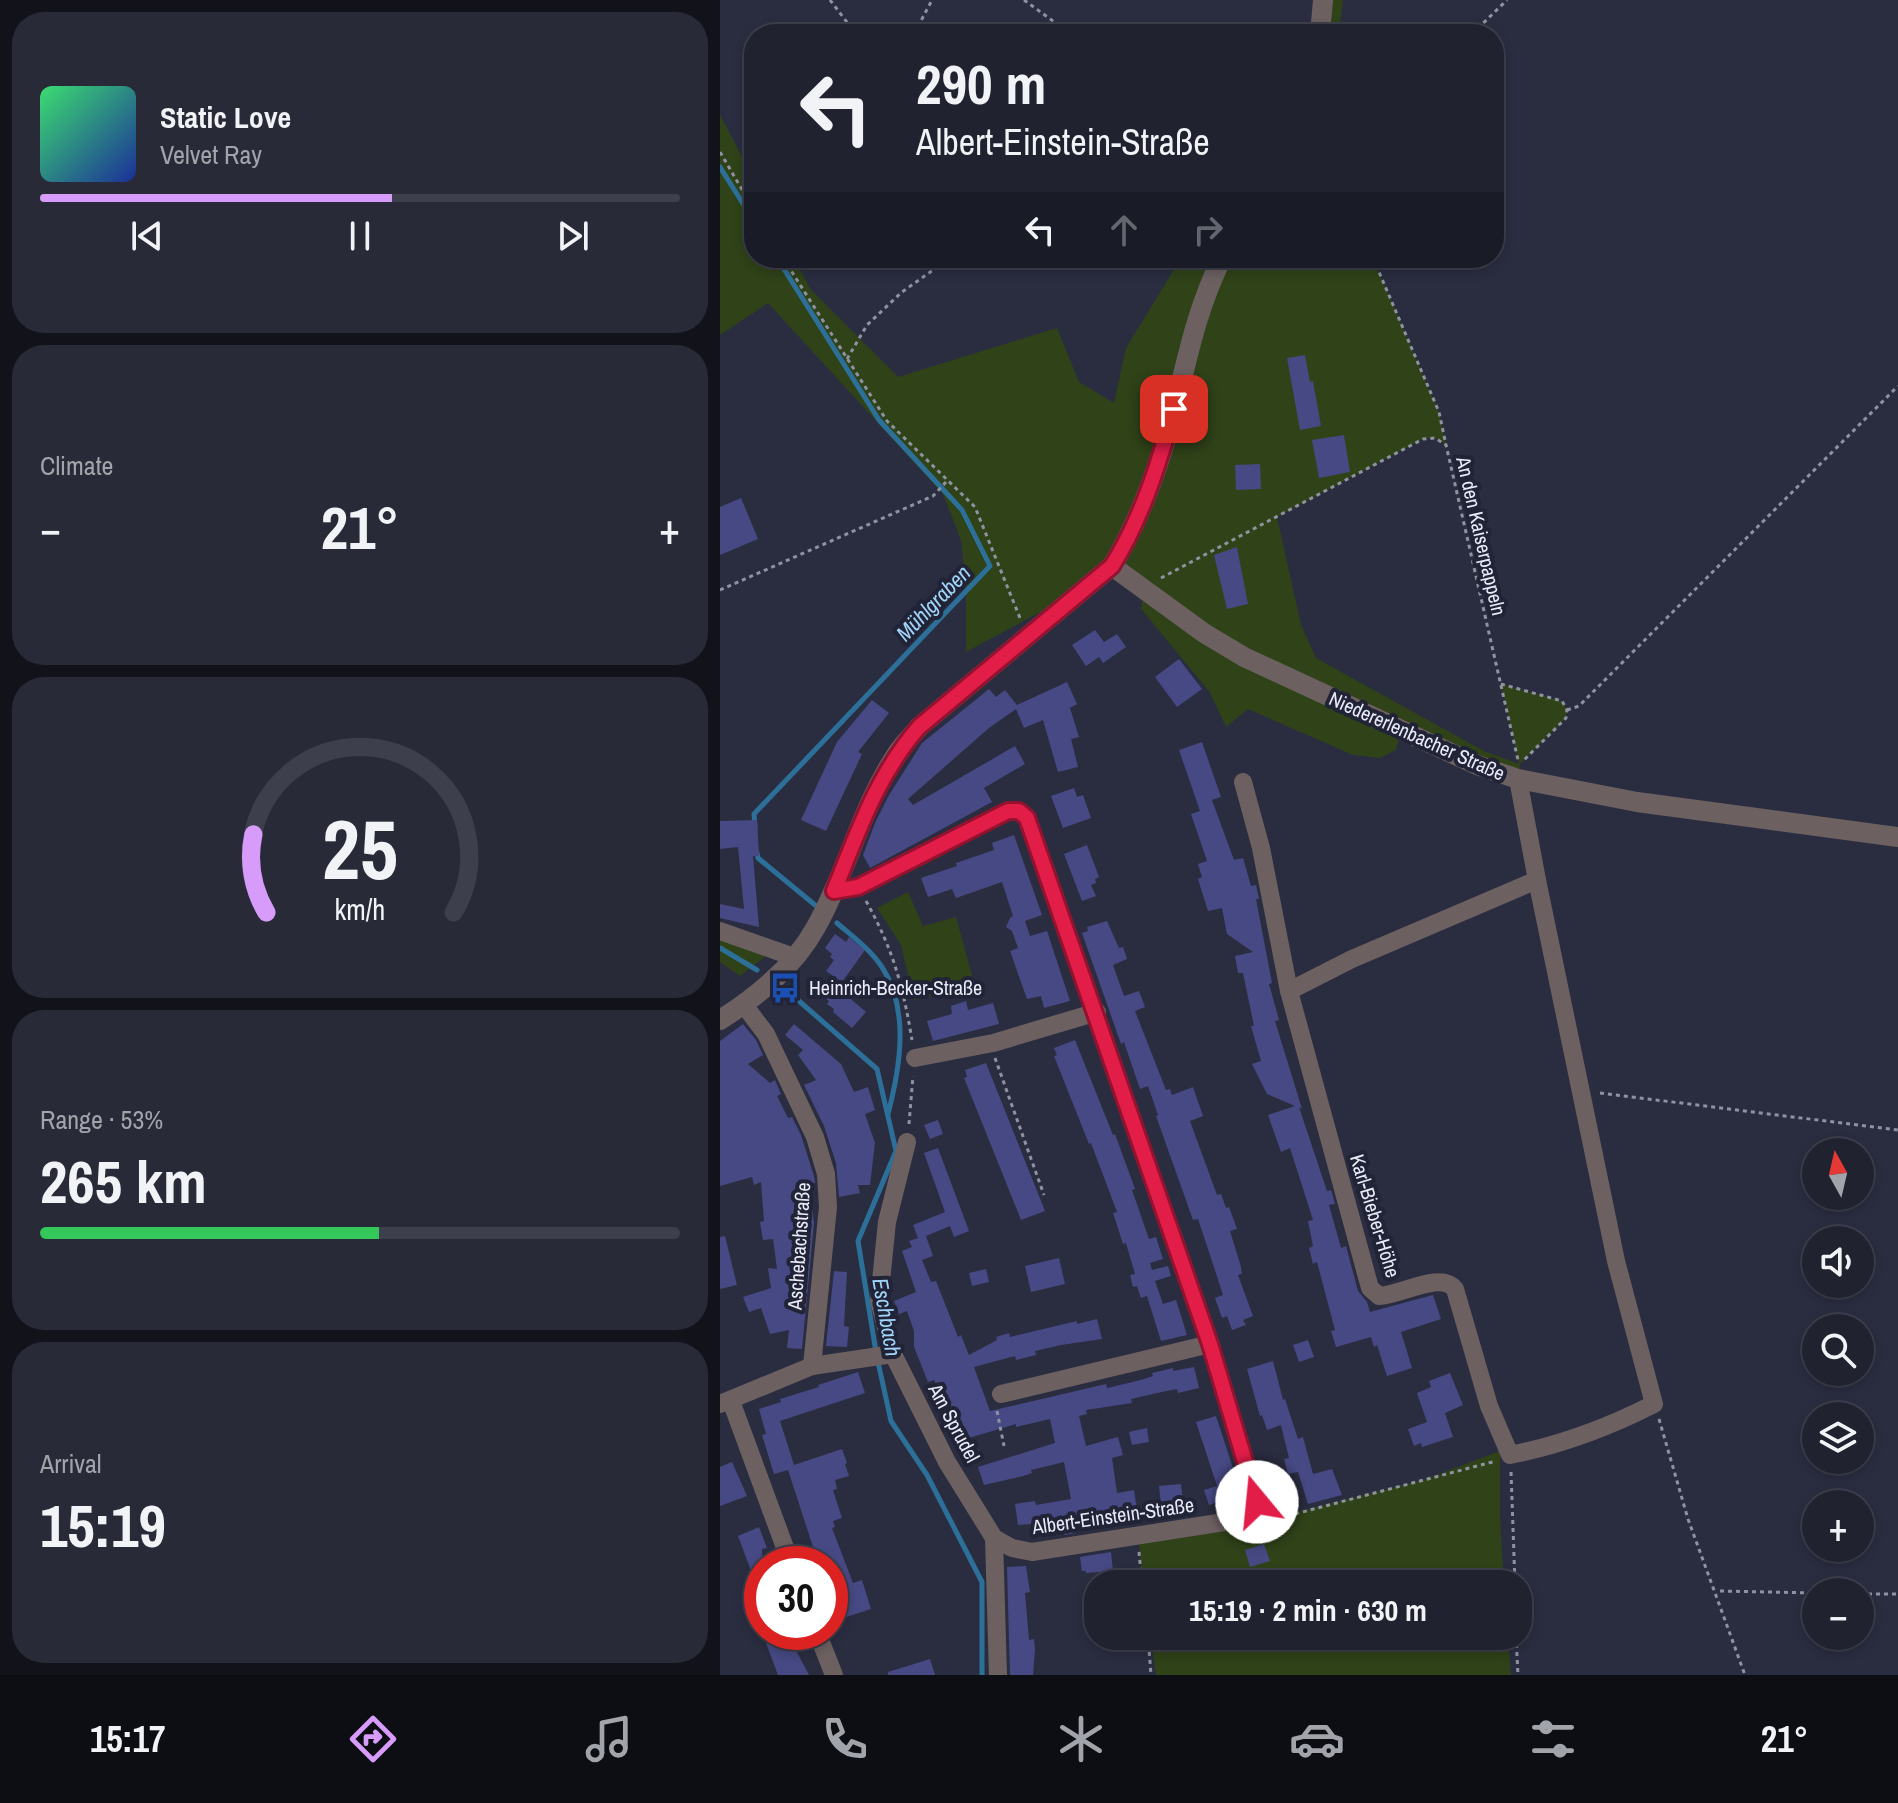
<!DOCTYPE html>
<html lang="en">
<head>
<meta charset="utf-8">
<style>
	:root { --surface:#202230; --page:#282a38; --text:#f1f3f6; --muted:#a2a4ab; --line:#3d3f4c; --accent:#d79bf9 }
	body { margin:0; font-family:"Archivo Narrow",sans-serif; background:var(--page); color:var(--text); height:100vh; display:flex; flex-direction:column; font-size:30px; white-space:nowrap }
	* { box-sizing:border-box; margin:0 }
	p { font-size:26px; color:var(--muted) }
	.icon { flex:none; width:44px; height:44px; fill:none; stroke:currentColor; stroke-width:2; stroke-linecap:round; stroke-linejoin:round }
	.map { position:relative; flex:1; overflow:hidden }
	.sheet { display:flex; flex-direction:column; gap:12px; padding:12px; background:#12131a; width:720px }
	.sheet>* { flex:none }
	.hud { position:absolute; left:24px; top:24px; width:760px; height:244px; border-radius:32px; box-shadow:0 4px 12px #0003,0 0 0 2px var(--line); background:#202230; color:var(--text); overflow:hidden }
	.needle { width:52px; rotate:352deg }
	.controls { position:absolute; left:1082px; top:1138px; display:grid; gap:16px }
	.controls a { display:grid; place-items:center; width:72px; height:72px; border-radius:50%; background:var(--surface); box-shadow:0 4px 12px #0003,0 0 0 2px var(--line); font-size:40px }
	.speed { position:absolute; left:24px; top:1546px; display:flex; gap:16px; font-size:40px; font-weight:700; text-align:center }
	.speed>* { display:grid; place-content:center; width:104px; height:104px; border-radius:50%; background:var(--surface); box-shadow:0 4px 12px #0003,0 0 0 2px var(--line); line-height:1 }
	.speed .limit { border:12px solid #d22; background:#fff; color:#111 }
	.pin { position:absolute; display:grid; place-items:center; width:68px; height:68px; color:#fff; margin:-34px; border-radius:16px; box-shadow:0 4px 12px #0006 }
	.me { position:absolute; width:88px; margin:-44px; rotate:343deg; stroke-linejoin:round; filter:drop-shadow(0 0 6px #0008) }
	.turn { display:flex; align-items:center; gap:28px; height:168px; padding:0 40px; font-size:36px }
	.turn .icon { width:104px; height:104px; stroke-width:2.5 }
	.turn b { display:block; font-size:56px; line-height:68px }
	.lanes { display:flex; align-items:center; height:76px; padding:0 40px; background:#0003; justify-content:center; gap:40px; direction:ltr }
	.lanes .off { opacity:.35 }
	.big { font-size:60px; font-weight:800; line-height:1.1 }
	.sheet .tile { flex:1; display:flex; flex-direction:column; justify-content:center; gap:12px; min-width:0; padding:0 28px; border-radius:32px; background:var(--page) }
	.sheet .dial { align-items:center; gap:0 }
	.dial svg { height:208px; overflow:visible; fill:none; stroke:var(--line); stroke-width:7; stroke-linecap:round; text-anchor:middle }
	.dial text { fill:var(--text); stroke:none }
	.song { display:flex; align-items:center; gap:24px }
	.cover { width:96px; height:96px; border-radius:12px; background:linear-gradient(135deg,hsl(140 70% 55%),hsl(230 70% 35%)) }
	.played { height:8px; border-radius:4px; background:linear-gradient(90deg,var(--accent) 55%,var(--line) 55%) }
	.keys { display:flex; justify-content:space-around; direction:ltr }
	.heat { display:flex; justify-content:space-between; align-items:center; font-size:44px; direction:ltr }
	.charge { height:12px; border-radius:6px; background:linear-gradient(90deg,#34c759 53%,var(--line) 0) }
	.trip { position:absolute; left:364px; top:1570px; width:448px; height:80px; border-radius:32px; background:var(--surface); box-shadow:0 4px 12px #0003,0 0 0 2px var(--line); font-weight:800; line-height:80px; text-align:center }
	.dock { display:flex; height:128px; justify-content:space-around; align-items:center; background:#0d0e13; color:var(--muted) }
	.dock .icon { width:56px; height:56px }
	.dock .current { color:var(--accent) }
	.dock b { font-size:36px; color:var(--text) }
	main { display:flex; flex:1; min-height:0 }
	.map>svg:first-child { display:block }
	.green { fill:#2f4218 }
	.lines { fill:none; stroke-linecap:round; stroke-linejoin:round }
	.stream { stroke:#2c709a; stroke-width:5 }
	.building { fill:#464983 }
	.path { stroke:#8f92a1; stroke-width:3; stroke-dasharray:4 4; stroke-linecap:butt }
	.minor { stroke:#6c6061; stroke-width:18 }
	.tertiary { stroke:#6c6061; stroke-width:20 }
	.route-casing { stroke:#92132f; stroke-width:20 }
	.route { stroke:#e11d48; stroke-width:14 }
	.labels { text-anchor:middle; stroke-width:8; stroke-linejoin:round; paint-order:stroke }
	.street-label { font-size:20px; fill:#e9ebf8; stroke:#212336 }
	.poi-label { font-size:20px; fill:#e9ebf8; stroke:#212336; text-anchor:start }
	.water-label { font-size:22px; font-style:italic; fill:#a0d4f9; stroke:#212336 }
</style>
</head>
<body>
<main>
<section class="sheet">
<div class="tile">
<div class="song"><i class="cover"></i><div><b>Static Love</b><p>Velvet Ray</p></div></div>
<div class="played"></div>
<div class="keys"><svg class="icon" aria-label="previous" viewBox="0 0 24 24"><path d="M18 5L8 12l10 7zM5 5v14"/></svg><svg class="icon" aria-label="pause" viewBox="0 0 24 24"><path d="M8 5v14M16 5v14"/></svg><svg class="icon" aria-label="next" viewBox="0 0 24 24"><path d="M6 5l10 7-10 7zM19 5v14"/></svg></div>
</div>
<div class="tile"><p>Climate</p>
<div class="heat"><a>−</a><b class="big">21°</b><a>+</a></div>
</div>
<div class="tile dial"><svg viewBox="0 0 100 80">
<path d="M14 69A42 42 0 1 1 86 69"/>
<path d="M14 69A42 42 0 0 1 9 39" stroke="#d79bf9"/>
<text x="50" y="56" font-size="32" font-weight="700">25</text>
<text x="50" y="72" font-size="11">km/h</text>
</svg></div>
<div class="tile"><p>Range · 53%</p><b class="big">265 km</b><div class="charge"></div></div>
<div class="tile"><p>Arrival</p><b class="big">15:19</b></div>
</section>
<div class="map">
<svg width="1178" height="1675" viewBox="0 0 1178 1675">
	<rect width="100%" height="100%" fill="#2a2d40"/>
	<g class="green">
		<polygon points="603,0 623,0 619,34 600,34"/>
		<polygon points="0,115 34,179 34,258 74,258 91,290 178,377 337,328 359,382 394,403 406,348 461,258 653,258 719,412 726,445 715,438 703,439 557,517 581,625 596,658 764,751 799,764 781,684 842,701 847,710 846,718 800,764 798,779 681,732 676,750 660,758 633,755 528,709 506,727 489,691 421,609 424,587 393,566 376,582 246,652 246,589 241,540 223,494 48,303 0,335"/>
		<polygon points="188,892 203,926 236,917 255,986 194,1000 181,945 157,908"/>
		<polygon points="0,933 47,955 20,976 0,962"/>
		<polygon points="780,1451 780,1518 784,1584 423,1584 419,1542 522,1516 547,1539 545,1520 706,1479"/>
		<polygon points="431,1636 788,1636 791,1675 436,1675"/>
	</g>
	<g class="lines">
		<g class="stream">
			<polyline points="0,167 34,221"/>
			<polyline points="35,827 34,814 270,566 242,510 159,420 57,258"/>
			<polyline points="37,853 38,858 95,905"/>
			<path d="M117 923C132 936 150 949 162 967 190 1010 180 1068 168 1114"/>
			<polyline points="0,948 37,970"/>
			<polyline points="64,992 79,1001 157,1069 176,1151 138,1241 156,1352"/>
			<polyline points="158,1362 171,1421 207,1475 262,1582 262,1675"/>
		</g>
	</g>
	<g class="building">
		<polygon points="585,355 590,382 593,381 601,426 580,430 567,358"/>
		<polygon points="624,435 630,472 599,478 592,440"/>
		<polygon points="540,464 541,489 516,490 515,465"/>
		<polygon points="21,498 38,539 0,555 0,507"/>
		<polygon points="517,547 528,604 507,609 494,555"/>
		<polygon points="375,630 384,642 397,634 406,647 383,663 379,657 366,666 352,645"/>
		<polygon points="459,659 482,689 457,707 435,677"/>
		<polygon points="347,682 357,704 350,708 359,737 351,739 358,767 338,772 323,720 304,728 296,709 269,728 188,799 193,805 295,746 305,764 264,788 272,802 150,868 143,855 155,823 169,795 202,743 269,689 276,697 285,690 297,705"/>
		<polygon points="152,700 169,713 138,752 142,754 106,831 81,820 117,742"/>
		<polygon points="482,742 501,797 492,800 514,860 523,858 531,886 536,885 539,899 536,899 552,983 549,984 559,1020 555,1021 582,1109 579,1107 607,1191 611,1190 612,1193 615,1204 609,1205 621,1248 626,1246 638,1291 647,1302 650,1312 713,1295 721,1319 681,1332 692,1368 667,1376 657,1345 654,1347 651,1337 616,1347 611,1331 615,1330 597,1262 593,1264 589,1248 593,1246 588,1221 593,1220 570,1148 561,1152 548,1115 575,1106 547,1094 532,1064 541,1061 531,1026 534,1026 523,973 518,973 515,956 533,952 507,934 502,908 488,911 478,879 482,877 478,864 487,861 471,814 480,811 459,750"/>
		<polygon points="354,788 357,797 363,795 371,818 343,828 331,796"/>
		<polygon points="37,820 39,856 33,856 39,927 0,918 0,904 24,909 18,847 0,849 0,821"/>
		<polygon points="294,835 322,915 305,921 310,936 327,931 350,1001 324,1008 321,996 307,999 290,951 298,948 292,931 286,927 290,918 293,916 282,882 236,898 232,889 208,897 201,878 237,866 236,863 274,850 272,843"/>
		<polygon points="367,845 379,877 375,879 376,883 371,885 376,896 362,901 344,854"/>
		<polygon points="387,921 399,948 403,947 407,959 393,965 404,996 419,991 425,1007 415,1011 446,1090 450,1089 452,1095 473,1087 483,1116 470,1121 497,1195 501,1194 506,1208 509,1207 517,1229 510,1231 521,1267 522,1274 518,1275 533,1316 523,1320 526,1325 512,1330 507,1316 502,1318 495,1298 503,1295 490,1255 478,1219 473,1220 436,1116 438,1115 428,1086 420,1089 404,1042 401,1044 362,933 368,931 367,927"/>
		<polygon points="115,934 126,942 129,937 145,950 122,982 106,971 114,960 110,957 112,954 105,948"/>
		<polygon points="112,976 130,988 125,994 146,1012 132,1028 113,1012 114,1009 107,1004 109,1001 99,994"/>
		<polygon points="246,1001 248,1010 273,1003 279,1024 213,1041 207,1021 232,1014 231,1006"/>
		<polygon points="23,1024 36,1040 43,1055 28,1064 50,1083 55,1080 61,1094 57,1096 68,1118 72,1117 81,1135 94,1176 95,1183 89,1184 94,1223 82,1349 67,1348 69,1330 50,1334 41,1308 29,1312 23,1297 51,1288 48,1268 57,1269 53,1239 43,1240 40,1222 44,1221 41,1182 34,1185 32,1177 0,1186 0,1041"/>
		<polygon points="74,1024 121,1064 134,1092 148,1087 155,1110 145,1114 155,1143 150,1185 138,1185 140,1193 119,1197 116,1163 104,1126 84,1085 96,1080 78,1055 83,1050 65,1035"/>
		<polygon points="355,1040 393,1135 395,1134 415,1189 412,1190 429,1239 436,1237 443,1259 430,1263 432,1270 448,1266 451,1276 435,1281 443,1304 456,1300 467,1335 441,1341 427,1296 421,1298 417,1286 413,1287 410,1275 415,1274 406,1243 403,1244 393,1213 397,1212 371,1143 369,1144 334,1056 337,1055 334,1048"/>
		<polygon points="266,1063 325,1211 301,1220 244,1078 247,1077 245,1070"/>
		<polygon points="218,1120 223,1134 210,1139 204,1125"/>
		<polygon points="218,1148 249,1231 234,1237 230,1226 206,1236 213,1256 202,1260 211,1282 216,1281 238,1337 241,1335 249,1355 277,1340 276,1337 289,1333 290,1337 357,1321 357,1324 377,1319 382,1339 341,1345 315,1351 316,1355 296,1360 295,1356 254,1367 270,1411 386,1384 387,1388 421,1380 433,1376 432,1373 453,1368 453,1371 474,1367 479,1388 458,1393 457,1389 437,1393 411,1399 412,1403 366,1410 367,1414 359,1416 366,1446 398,1437 403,1455 392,1458 397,1493 414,1490 418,1516 355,1526 356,1533 344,1535 340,1522 298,1525 295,1504 315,1501 316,1505 351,1499 344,1462 311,1470 312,1473 303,1476 264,1485 258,1467 335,1443 330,1419 296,1427 296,1424 242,1440 230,1402 224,1405 214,1380 208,1382 194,1347 194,1331 187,1311 179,1314 174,1301 196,1292 182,1251 192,1247 189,1241 198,1238 193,1225 225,1212 204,1153"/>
		<polygon points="5,1236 17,1285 0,1289 0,1237"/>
		<polygon points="339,1258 345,1284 311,1292 305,1266"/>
		<polygon points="266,1269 269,1282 252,1286 249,1273"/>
		<polygon points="114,1271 127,1272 124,1326 129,1327 127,1347 106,1346"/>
		<polygon points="588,1340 594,1357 579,1362 573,1345"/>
		<polygon points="553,1361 563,1400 565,1399 578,1439 583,1437 593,1474 612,1469 622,1495 588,1504 578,1472 568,1474 564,1459 569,1458 561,1425 547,1430 542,1415 540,1416 527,1369"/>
		<polygon points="138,1372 145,1393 60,1421 74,1465 122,1449 127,1463 125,1464 129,1476 115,1480 117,1489 113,1490 122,1518 113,1521 115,1527 112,1528 133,1583 142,1580 151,1609 114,1621 110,1609 110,1564 83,1564 81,1558 95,1553 68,1470 54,1474 42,1435 46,1434 39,1409 61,1402 60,1399 99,1387 98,1385"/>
		<polygon points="730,1373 743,1405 725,1413 733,1437 702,1447 701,1443 694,1446 688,1429 707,1422 697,1393 711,1387 709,1381"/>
		<polygon points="496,1416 524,1502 500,1510 498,1502 489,1505 484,1490 497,1486 476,1422"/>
		<polygon points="427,1428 429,1442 412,1445 409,1432"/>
		<polygon points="12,1462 27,1496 0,1506 0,1467"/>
		<polygon points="461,1484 464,1512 442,1515 439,1486"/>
		<polygon points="39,1527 47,1548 42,1549 42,1608 27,1579 33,1576 18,1536"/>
		<polygon points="544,1544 550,1561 530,1567 525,1550"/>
		<polygon points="391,1552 393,1571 366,1573 366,1571 362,1571 360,1557"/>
		<polygon points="306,1566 310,1592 305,1593 309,1640 314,1639 315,1650 313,1675 290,1675 287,1567"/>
		<polygon points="48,1632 85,1632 87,1639 73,1645 89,1675 58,1675 46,1643 52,1641"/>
		<polygon points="210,1659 215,1675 168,1675 168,1672"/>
	</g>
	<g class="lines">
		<g class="path">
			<polyline points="110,0 136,34"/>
			<polyline points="304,0 351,34"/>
			<polyline points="194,34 212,0"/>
			<polyline points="752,34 787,0"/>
			<polyline points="0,152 34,210"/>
			<polyline points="63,258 167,421 255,507 300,618"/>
			<polyline points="653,258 719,412 726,445"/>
			<polyline points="127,359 147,325 182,292 230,258"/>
			<polyline points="441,578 703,439 715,438 726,445 798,760"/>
			<polyline points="0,590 213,496 226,482"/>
			<polyline points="781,684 842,701 847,710 846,718 802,762"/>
			<polyline points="847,710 859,706 1178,386"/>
			<path d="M146 901C173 949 183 986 192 1040"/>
			<polyline points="275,1058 324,1195"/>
			<polyline points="880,1093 1178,1130"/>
			<polyline points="189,1124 193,1076"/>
			<polyline points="277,1411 284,1446"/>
			<polyline points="939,1419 968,1519 1025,1675"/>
			<polyline points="791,1472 795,1584"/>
			<polyline points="552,1520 776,1461"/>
			<polyline points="419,1552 422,1584"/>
			<polyline points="1000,1591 1096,1593"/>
			<polyline points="1140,1594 1178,1594"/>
			<polyline points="428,1636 431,1675"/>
			<polyline points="796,1636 798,1675"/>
		</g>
		<g class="minor">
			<path d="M523 782 541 848 569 991 650 1288 659 1296C682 1295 720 1271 735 1289L769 1406 790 1455C841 1445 889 1427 934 1404L896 1261 817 880"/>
			<polyline points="114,891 138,887 288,811 299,811 307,818 490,1344 537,1502 536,1512 517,1520 312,1552 292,1548 274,1538"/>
			<polyline points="0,931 74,957"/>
			<polyline points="569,991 632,959 817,880 798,779"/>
			<polyline points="24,1005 46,1034 95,1137 106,1174 108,1207 92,1366"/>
			<polyline points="195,1058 273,1043 377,1012"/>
			<polyline points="187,1142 167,1222 159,1301 173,1354 227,1462 274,1538 278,1675"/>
			<polyline points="281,1394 490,1344"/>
			<polyline points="11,1401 71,1564"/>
			<polyline points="0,1404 92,1366 173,1354"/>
			<polyline points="97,1632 114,1675"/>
		</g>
		<g class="tertiary">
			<polyline points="600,34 603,0"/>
			<polyline points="392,566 484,633 524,657 757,765 798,779 917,802 1178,837"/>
			<path d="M0 1020C38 996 74 967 96 927 127 872 141 808 176 755 182 745 192 736 199 727L392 566C425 512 445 448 460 387 471 341 481 300 502 258"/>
		</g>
	</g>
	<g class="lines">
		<g class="route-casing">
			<path id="route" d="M454 409C439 463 422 518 392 566L199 727C157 775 138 832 114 891L138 887 288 811H299L307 818 490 1344 537 1502"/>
		</g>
		<use href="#route" class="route"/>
	</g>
	<defs>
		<g id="bus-bare" transform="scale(2.4)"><path d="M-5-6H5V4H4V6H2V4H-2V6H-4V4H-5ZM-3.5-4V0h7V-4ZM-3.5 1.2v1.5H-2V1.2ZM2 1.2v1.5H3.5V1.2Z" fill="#1a4fb4" stroke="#212336" stroke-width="2.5" paint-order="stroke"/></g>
	</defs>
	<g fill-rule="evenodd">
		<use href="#bus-bare" x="65" y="988"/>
	</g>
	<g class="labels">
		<g class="street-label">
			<text transform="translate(761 536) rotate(77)" y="7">An den Kaiserpappeln</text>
			<text transform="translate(697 736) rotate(24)" y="7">Niedererlenbacher Straße</text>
			<text transform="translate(655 1216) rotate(73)" y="7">Karl-Bieber-Höhe</text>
			<text transform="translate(79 1246) rotate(-86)" y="7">Aschebachstraße</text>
			<text transform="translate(234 1423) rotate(62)" y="7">Am Sprudel</text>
			<text transform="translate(393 1516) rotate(-8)" y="7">Albert-Einstein-Straße</text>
		</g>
		<g class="poi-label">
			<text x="89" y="995">Heinrich-Becker-Straße</text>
		</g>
		<g class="water-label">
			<text transform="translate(213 603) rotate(-46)" y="8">Mühlgraben</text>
			<text transform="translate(167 1317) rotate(80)" y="8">Eschbach</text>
		</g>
	</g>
</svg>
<div class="controls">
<a><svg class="needle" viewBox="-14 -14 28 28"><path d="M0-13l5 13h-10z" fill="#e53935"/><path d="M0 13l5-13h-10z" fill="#a2a4ab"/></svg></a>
<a><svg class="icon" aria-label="sound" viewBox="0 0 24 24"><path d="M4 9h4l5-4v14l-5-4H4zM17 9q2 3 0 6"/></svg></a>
<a><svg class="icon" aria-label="search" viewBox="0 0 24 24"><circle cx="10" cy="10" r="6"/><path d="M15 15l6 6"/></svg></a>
<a><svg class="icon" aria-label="layers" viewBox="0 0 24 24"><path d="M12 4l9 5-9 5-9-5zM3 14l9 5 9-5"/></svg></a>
<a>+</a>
<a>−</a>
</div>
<div class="speed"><div class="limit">30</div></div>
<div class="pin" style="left:454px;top:409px;background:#d93025"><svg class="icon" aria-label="arrive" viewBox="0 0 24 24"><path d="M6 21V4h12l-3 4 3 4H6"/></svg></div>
<svg class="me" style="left:537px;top:1502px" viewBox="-20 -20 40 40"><circle r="19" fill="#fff"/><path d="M0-13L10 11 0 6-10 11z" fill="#e11d48"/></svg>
<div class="trip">15:19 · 2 min · 630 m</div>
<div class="hud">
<div class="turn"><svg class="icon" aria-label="left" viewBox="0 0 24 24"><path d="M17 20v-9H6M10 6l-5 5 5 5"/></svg><div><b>290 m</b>Albert-Einstein-Straße</div></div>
<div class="lanes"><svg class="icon" aria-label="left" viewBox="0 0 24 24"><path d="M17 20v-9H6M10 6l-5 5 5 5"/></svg><svg class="icon off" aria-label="ahead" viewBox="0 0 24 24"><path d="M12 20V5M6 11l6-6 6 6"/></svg><svg class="icon off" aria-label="right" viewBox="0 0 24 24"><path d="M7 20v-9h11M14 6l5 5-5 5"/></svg></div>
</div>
</div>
</main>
<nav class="dock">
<b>15:17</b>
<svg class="icon current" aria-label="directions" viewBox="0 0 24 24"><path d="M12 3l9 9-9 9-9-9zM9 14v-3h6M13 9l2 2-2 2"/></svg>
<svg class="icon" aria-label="music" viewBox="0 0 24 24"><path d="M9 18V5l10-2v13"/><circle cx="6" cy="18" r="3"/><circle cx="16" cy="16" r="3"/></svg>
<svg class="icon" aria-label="phone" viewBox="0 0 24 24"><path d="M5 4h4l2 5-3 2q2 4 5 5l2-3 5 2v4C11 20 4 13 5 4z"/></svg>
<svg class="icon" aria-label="climate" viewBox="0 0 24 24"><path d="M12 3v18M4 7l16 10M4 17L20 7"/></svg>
<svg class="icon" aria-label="car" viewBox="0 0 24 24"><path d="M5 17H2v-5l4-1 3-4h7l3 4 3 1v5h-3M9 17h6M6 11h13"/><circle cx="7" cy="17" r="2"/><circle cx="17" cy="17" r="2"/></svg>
<svg class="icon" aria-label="filters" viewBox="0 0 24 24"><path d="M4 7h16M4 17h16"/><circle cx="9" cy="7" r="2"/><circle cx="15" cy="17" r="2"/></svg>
<b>21°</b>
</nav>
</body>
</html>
